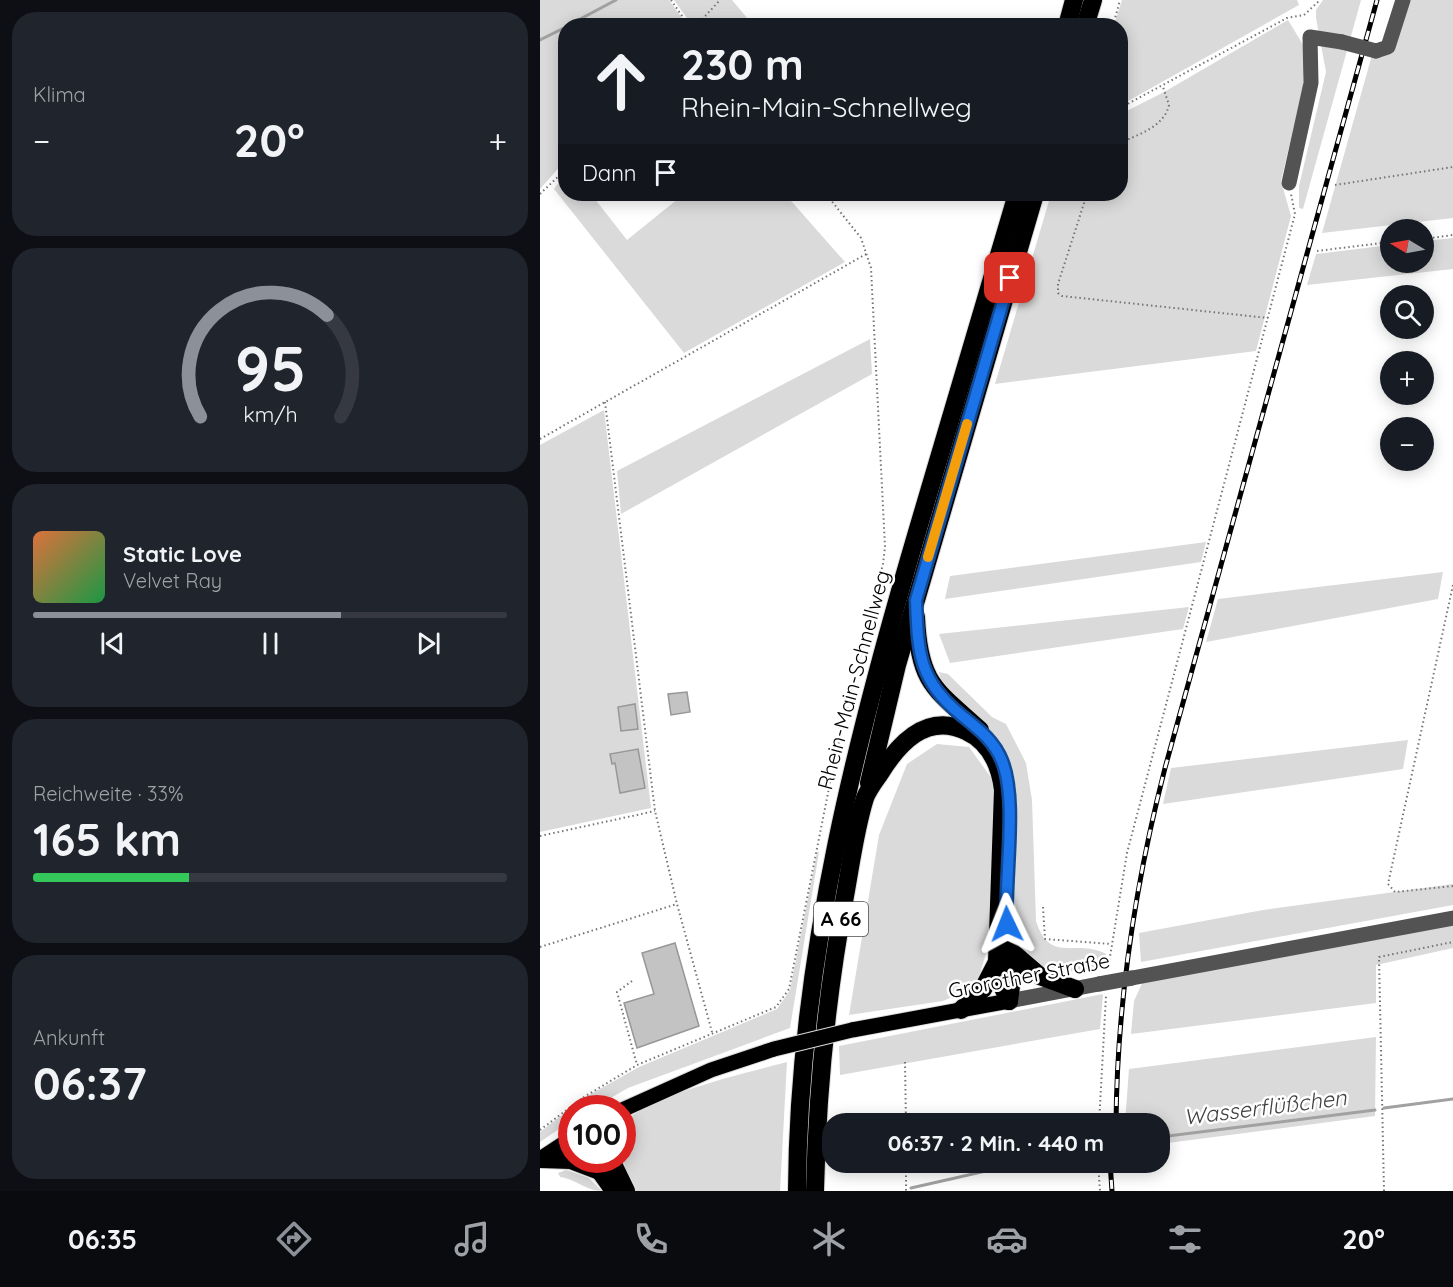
<!DOCTYPE html>
<html lang="de">
<head>
<meta charset="utf-8">
<style>
	:root { --surface:#171b24; --page:#20242c; --text:#f1f3f6; --muted:#9ea1a6; --line:#363941; --accent:#8c9099 }
	body { margin:0; font-family:Quicksand,sans-serif; background:var(--page); color:var(--text); height:100vh; display:flex; flex-direction:column; font-size:22px; white-space:nowrap }
	* { box-sizing:border-box; margin:0 }
	p { font-size:20px; color:var(--muted) }
	.icon { flex:none; width:33px; height:33px; fill:none; stroke:currentColor; stroke-width:2; stroke-linecap:round; stroke-linejoin:round }
	.map { position:relative; flex:1; overflow:hidden }
	.panel { display:flex; flex-direction:column; gap:12px; padding:12px; background:#0d0f14; width:540px }
	.panel>* { flex:none }
	.banner { position:absolute; left:18px; top:18px; width:570px; height:183px; border-radius:24px; box-shadow:0 3px 15px #0003; background:#171b24; color:var(--text); overflow:hidden }
	.needle { width:39px; rotate:280deg }
	.controls { position:absolute; left:840px; top:219px; display:grid; gap:12px }
	.controls a { display:grid; place-items:center; width:54px; height:54px; border-radius:50%; background:var(--surface); box-shadow:0 3px 15px #0003; font-size:30px }
	.speed { position:absolute; left:18px; top:1095px; display:flex; gap:12px; font-size:30px; font-weight:700; text-align:center }
	.speed>* { display:grid; place-content:center; width:78px; height:78px; border-radius:50%; background:var(--surface); box-shadow:0 3px 15px #0003; line-height:1 }
	.speed .limit { border:9px solid #d22; background:#fff; color:#111 }
	.pin { position:absolute; display:grid; place-items:center; width:51px; height:51px; color:#fff; margin:-26px; border-radius:12px; box-shadow:0 3px 9px #0006 }
	.me { position:absolute; width:66px; margin:-33px; rotate:358deg; stroke-linejoin:round; filter:drop-shadow(0 0 4px #0008) }
	.turn { display:flex; align-items:center; gap:21px; height:126px; padding:0 24px; font-size:27px }
	.turn .icon { width:78px; height:78px; stroke-width:2.5 }
	.turn b { display:block; font-size:42px; line-height:51px }
	.then { display:flex; align-items:center; height:57px; padding:0 24px; background:#0003; gap:12px; font-size:22px }
	.big { font-size:45px; font-weight:700; line-height:1.1 }
	.panel .card { flex:1; display:flex; flex-direction:column; justify-content:center; gap:9px; min-width:0; padding:0 21px; border-radius:24px; background:var(--page) }
	.panel .dial { align-items:center; gap:0 }
	.dial svg { height:156px; overflow:visible; fill:none; stroke:var(--line); stroke-width:7; stroke-linecap:round; text-anchor:middle }
	.dial text { fill:var(--text); stroke:none }
	.song { display:flex; align-items:center; gap:18px }
	.cover { width:72px; height:72px; border-radius:9px; background:linear-gradient(135deg,hsl(20 70% 55%),hsl(140 70% 35%)) }
	.played { height:6px; border-radius:3px; background:linear-gradient(90deg,var(--accent) 65%,var(--line) 65%) }
	.keys { display:flex; justify-content:space-around; direction:ltr }
	.heat { display:flex; justify-content:space-between; align-items:center; font-size:33px; direction:ltr }
	.charge { height:9px; border-radius:4px; background:linear-gradient(90deg,#34c759 33%,var(--line) 0) }
	.trip { position:absolute; left:282px; top:1113px; width:348px; height:60px; border-radius:24px; background:var(--surface); box-shadow:0 3px 15px #0003; font-weight:700; line-height:60px; text-align:center }
	.tabs { display:flex; height:96px; justify-content:space-around; align-items:center; background:#090b0e; color:var(--muted) }
	.tabs .icon { width:42px; height:42px }
	.tabs .active { color:var(--accent) }
	.tabs b { font-size:27px; color:var(--text) }
	main { display:flex; flex:1; min-height:0 }
	.map>svg:first-child { display:block }
	.green { fill:#dadada }
	.lines { fill:none; stroke-linecap:round; stroke-linejoin:round }
	.stream { stroke:#a1a1a1; stroke-width:3 }
	.building { fill:#c3c3c3; stroke:#979797; stroke-width:1.5 }
	.major-casing { stroke:#dbdbdb; stroke-width:17 }
	.highway-casing { stroke:#dbdbdb; stroke-width:20 }
	.path { stroke:#757575; stroke-width:2; stroke-dasharray:1.5 3; stroke-linecap:butt }
	.minor { stroke:#535353; stroke-width:15 }
	.major { stroke:#000; stroke-width:15 }
	.highway { stroke:#000; stroke-width:18 }
	.rail-casing { stroke:#000; stroke-width:5 }
	.rail { stroke:#fff; stroke-width:3; stroke-dasharray:9; stroke-linecap:butt }
	.major-bridge-casing { stroke:#dbdbdb; stroke-width:17; stroke-linecap:butt }
	.minor-bridge { stroke:#535353; stroke-width:15 }
	.major-bridge { stroke:#000; stroke-width:15 }
	.route-casing { stroke:#114b97; stroke-width:15 }
	.route { stroke:#1a73e8; stroke-width:10 }
	.slow { stroke:#f59e0b; stroke-width:10 }
	.labels { text-anchor:middle; stroke-width:5; stroke-linejoin:round; paint-order:stroke }
	.shield { fill:#fff; stroke:#4c4c4c; stroke-width:1.5 }
	.shield-label { font-size:20px; font-weight:bold; fill:#000 }
	.street-label { font-size:21px; fill:#000; stroke:#fff }
	.water-label { font-size:22px; font-style:italic; fill:#424242; stroke:#fff }
</style>
</head>
<body>
<main>
<section class="panel">
<div class="card"><p>Klima</p>
<div class="heat"><a>−</a><b class="big">20°</b><a>+</a></div>
</div>
<div class="card dial"><svg viewBox="0 0 100 80">
<path d="M14 69A42 42 0 1 1 86 69"/>
<path d="M14 69A42 42 0 0 1 79 17" stroke="#8c9099"/>
<text x="50" y="56" font-size="32" font-weight="700">95</text>
<text x="50" y="72" font-size="11">km/h</text>
</svg></div>
<div class="card">
<div class="song"><i class="cover"></i><div><b>Static Love</b><p>Velvet Ray</p></div></div>
<div class="played"></div>
<div class="keys"><svg class="icon" aria-label="previous" viewBox="0 0 24 24"><path d="M18 5L8 12l10 7zM5 5v14"/></svg><svg class="icon" aria-label="pause" viewBox="0 0 24 24"><path d="M8 5v14M16 5v14"/></svg><svg class="icon" aria-label="next" viewBox="0 0 24 24"><path d="M6 5l10 7-10 7zM19 5v14"/></svg></div>
</div>
<div class="card"><p>Reichweite · 33%</p><b class="big">165 km</b><div class="charge"></div></div>
<div class="card"><p>Ankunft</p><b class="big">06:37</b></div>
</section>
<div class="map">
<svg width="913" height="1191" viewBox="0 0 913 1191">
	<rect width="100%" height="100%" fill="#fff"/>
	<g class="green">
		<polygon points="0,0 129,0 147,25 26,26 25,161 0,189"/>
		<polygon points="134,0 192,0 213,25 152,25"/>
		<polygon points="582,0 757,0 759,5 581,105 580,26 574,25"/>
		<polygon points="783,0 821,0 763,209 759,208 759,186 786,72 776,18 776,10"/>
		<polygon points="866,0 913,0 913,218 782,233 832,55 846,53"/>
		<polygon points="748,20 765,48 763,88 741,181 751,216 716,351 455,384 511,194 580,194 581,114 624,92"/>
		<polygon points="25,174 26,194 51,194 87,240 144,194 245,194 305,262 144,353 14,189"/>
		<polygon points="913,238 913,269 767,285 776,254 850,245 850,262 884,262 884,241"/>
		<polygon points="330,339 332,374 81,514 77,471"/>
		<polygon points="64,410 111,808 0,832 0,445"/>
		<polygon points="666,542 661,562 405,599 410,576"/>
		<polygon points="903,572 898,599 666,642 678,599"/>
		<polygon points="649,607 643,629 410,663 399,634"/>
		<path d="M399 672 408 674 452 717 466 724 486 763 492 800 496 921C510 965 536 938 566 954L565 967C548 969 522 976 506 968 453 943 485 819 473 773 462 732 428 710 401 680Z"/>
		<polygon points="868,740 863,769 623,804 631,768"/>
		<polygon points="397,744 429,747 455,783 449,943 436,987 403,1001 309,1015 339,835 367,764"/>
		<polygon points="277,852 279,852 250,1028 88,1088 53,1108 32,1108 31,1121 0,1142 0,1132 44,1098 99,1067 237,1009 250,990"/>
		<polygon points="913,884 913,905 601,962 599,933 723,910"/>
		<polygon points="913,925 913,948 836,965 836,1003 591,1034 594,1001 603,981"/>
		<polygon points="563,994 560,1029 300,1075 299,1046"/>
		<polygon points="836,1037 835,1116 620,1144 620,1124 585,1123 589,1069"/>
		<path d="M247 1062 240 1191H94C86 1172 78 1150 83 1128 89 1099 218 1070 247 1062Z"/>
		<path d="M26 1170 49 1178 62 1191C46 1191 36 1179 20 1177L18 1173Z"/>
	</g>
	<g class="lines">
		<g class="stream">
			<polyline points="27,26 76,0"/>
			<polyline points="0,40 26,27"/>
			<polyline points="844,1108 913,1099"/>
			<polyline points="620,1137 835,1110"/>
			<polyline points="371,1188 486,1162"/>
		</g>
	</g>
	<g class="building">
		<polygon points="147,692 150,712 131,715 128,694"/>
		<polygon points="95,704 98,729 81,731 78,707"/>
		<polygon points="98,749 105,788 80,793 75,763 72,764 70,754"/>
		<polygon points="135,943 159,1026 97,1048 84,1003 114,994 102,953"/>
	</g>
	<g class="lines">
		<g class="major-casing">
			<g id="major">
				<polyline points="312,1030 469,1001"/>
				<polyline points="82,1110 171,1070 234,1049"/>
				<polyline points="0,1159 32,1138"/>
			</g>
		</g>
		<g class="highway-casing">
			<g id="highway">
				<polyline points="527,26 534,0"/>
				<polyline points="545,26 553,0"/>
				<path d="M376 617C379 684 395 689 440 730"/>
				<polyline points="329,783 357,665 495,194"/>
				<polyline points="467,921 473,971 469,1001"/>
				<polyline points="472,952 500,976 535,989"/>
				<polyline points="421,1010 443,989 457,962"/>
				<polyline points="0,1159 31,1160 60,1171"/>
				<polyline points="71,1160 86,1191"/>
				<polyline points="53,1161 74,1191"/>
				<path d="M257 1191C258 956 319 728 385 505 416 401 446 297 477 194"/>
				<path d="M275 1191C277 1092 287 994 305 896 311 864 315 830 325 798 328 790 334 782 339 775 358 744 386 712 426 731 450 742 460 765 463 790L457 962 458 977 469 1001"/>
			</g>
		</g>
		<g class="path">
			<polyline points="131,0 149,26"/>
			<polyline points="156,26 180,0"/>
			<polyline points="573,26 580,0"/>
			<polyline points="580,108 747,18 764,15 780,0"/>
			<path d="M580 143C599 134 624 127 629 105L623 87"/>
			<polyline points="795,185 913,167"/>
			<polyline points="0,194 26,169"/>
			<polyline points="547,194 518,284 518,293 522,296 728,318"/>
			<polyline points="884,239 913,235"/>
			<polyline points="777,251 850,242"/>
			<polyline points="65,402 115,811 137,904 172,1032"/>
			<polyline points="0,439 328,253"/>
			<polyline points="913,585 848,884 855,892 913,886"/>
			<polyline points="0,836 115,811"/>
			<polyline points="503,907 505,939 571,944"/>
			<polyline points="0,947 137,904"/>
			<polyline points="568,969 587,853 755,214 751,194"/>
			<polyline points="92,981 77,992 97,1065"/>
			<polyline points="365,1062 366,1124"/>
			<polyline points="559,1124 566,996"/>
			<polyline points="0,1130 44,1097 97,1065 236,1007 249,989 295,758 343,564 345,547 331,268 321,238 286,194"/>
			<polyline points="366,1162 366,1191"/>
			<polyline points="558,1162 560,1191"/>
			<polyline points="844,1191 839,957 913,942"/>
		</g>
		<g class="minor">
			<polyline points="836,51 848,47 863,0"/>
			<polyline points="749,183 771,83 770,37 802,42"/>
			<polyline points="592,978 913,918"/>
			<polyline points="469,1001 559,984"/>
		</g>
		<use href="#major" class="major"/>
		<use href="#highway" class="highway"/>
		<g class="rail-casing">
			<g id="rail">
				<path d="M576 1124C577 1002 595 885 625 768L837 0"/>
				<polyline points="570,1162 572,1191"/>
			</g>
		</g>
		<use href="#rail" class="rail"/>
		<g class="major-bridge-casing">
			<polyline id="major-bridge" points="234,1049 312,1030"/>
		</g>
		<g class="minor-bridge">
			<polyline points="802,42 836,51"/>
			<polyline points="559,984 592,978"/>
		</g>
		<use href="#major-bridge" class="major-bridge"/>
	</g>
	<g class="lines">
		<g class="route-casing">
			<path id="route" d="M467 924C464 879 478 800 462 761 454 740 437 728 420 714 378 680 378 651 376 600L470 278"/>
		</g>
		<use href="#route" class="route"/>
		<polyline class="slow" points="388,557 427,424"/>
	</g>
	<g class="labels">
		<rect class="shield" x="274" y="902" width="54" height="34" rx="4.5"/>
		<g class="shield-label">
			<text x="301" y="926">A 66</text>
		</g>
		<g class="street-label">
			<text transform="translate(314 680) rotate(-75)" y="7">Rhein-Main-Schnellweg</text>
			<text transform="translate(489 976) rotate(-11)" y="7">Grorother Straße</text>
		</g>
		<g class="water-label">
			<text transform="translate(725 1107) rotate(-7)" y="8">Wasserflüßchen</text>
		</g>
	</g>
</svg>
<div class="controls">
<a><svg class="needle" viewBox="-14 -14 28 28"><path d="M0-13l5 13h-10z" fill="#e53935"/><path d="M0 13l5-13h-10z" fill="#9ea1a6"/></svg></a>
<a><svg class="icon" aria-label="search" viewBox="0 0 24 24"><circle cx="10" cy="10" r="6"/><path d="M15 15l6 6"/></svg></a>
<a>+</a>
<a>−</a>
</div>
<div class="speed"><div class="limit">100</div></div>
<div class="pin" style="left:470px;top:278px;background:#d93025"><svg class="icon" aria-label="arrive" viewBox="0 0 24 24"><path d="M6 21V4h12l-3 4 3 4H6"/></svg></div>
<svg class="me" style="left:467px;top:924px" viewBox="-20 -20 40 40"><path d="M0-17L14 15 0 8-14 15z" fill="#1a73e8" stroke="#fff" stroke-width="4"/></svg>
<div class="trip">06:37 · 2 Min. · 440 m</div>
<div class="banner">
<div class="turn"><svg class="icon" aria-label="ahead" viewBox="0 0 24 24"><path d="M12 20V5M6 11l6-6 6 6"/></svg><div><b>230 m</b>Rhein-Main-Schnellweg</div></div>
<div class="then">Dann<svg class="icon" aria-label="arrive" viewBox="0 0 24 24"><path d="M6 21V4h12l-3 4 3 4H6"/></svg></div>
</div>
</div>
</main>
<nav class="tabs">
<b>06:35</b>
<svg class="icon active" aria-label="directions" viewBox="0 0 24 24"><path d="M12 3l9 9-9 9-9-9zM9 14v-3h6M13 9l2 2-2 2"/></svg>
<svg class="icon" aria-label="music" viewBox="0 0 24 24"><path d="M9 18V5l10-2v13"/><circle cx="6" cy="18" r="3"/><circle cx="16" cy="16" r="3"/></svg>
<svg class="icon" aria-label="phone" viewBox="0 0 24 24"><path d="M5 4h4l2 5-3 2q2 4 5 5l2-3 5 2v4C11 20 4 13 5 4z"/></svg>
<svg class="icon" aria-label="climate" viewBox="0 0 24 24"><path d="M12 3v18M4 7l16 10M4 17L20 7"/></svg>
<svg class="icon" aria-label="car" viewBox="0 0 24 24"><path d="M5 17H2v-5l4-1 3-4h7l3 4 3 1v5h-3M9 17h6M6 11h13"/><circle cx="7" cy="17" r="2"/><circle cx="17" cy="17" r="2"/></svg>
<svg class="icon" aria-label="filters" viewBox="0 0 24 24"><path d="M4 7h16M4 17h16"/><circle cx="9" cy="7" r="2"/><circle cx="15" cy="17" r="2"/></svg>
<b>20°</b>
</nav>
</body>
</html>
